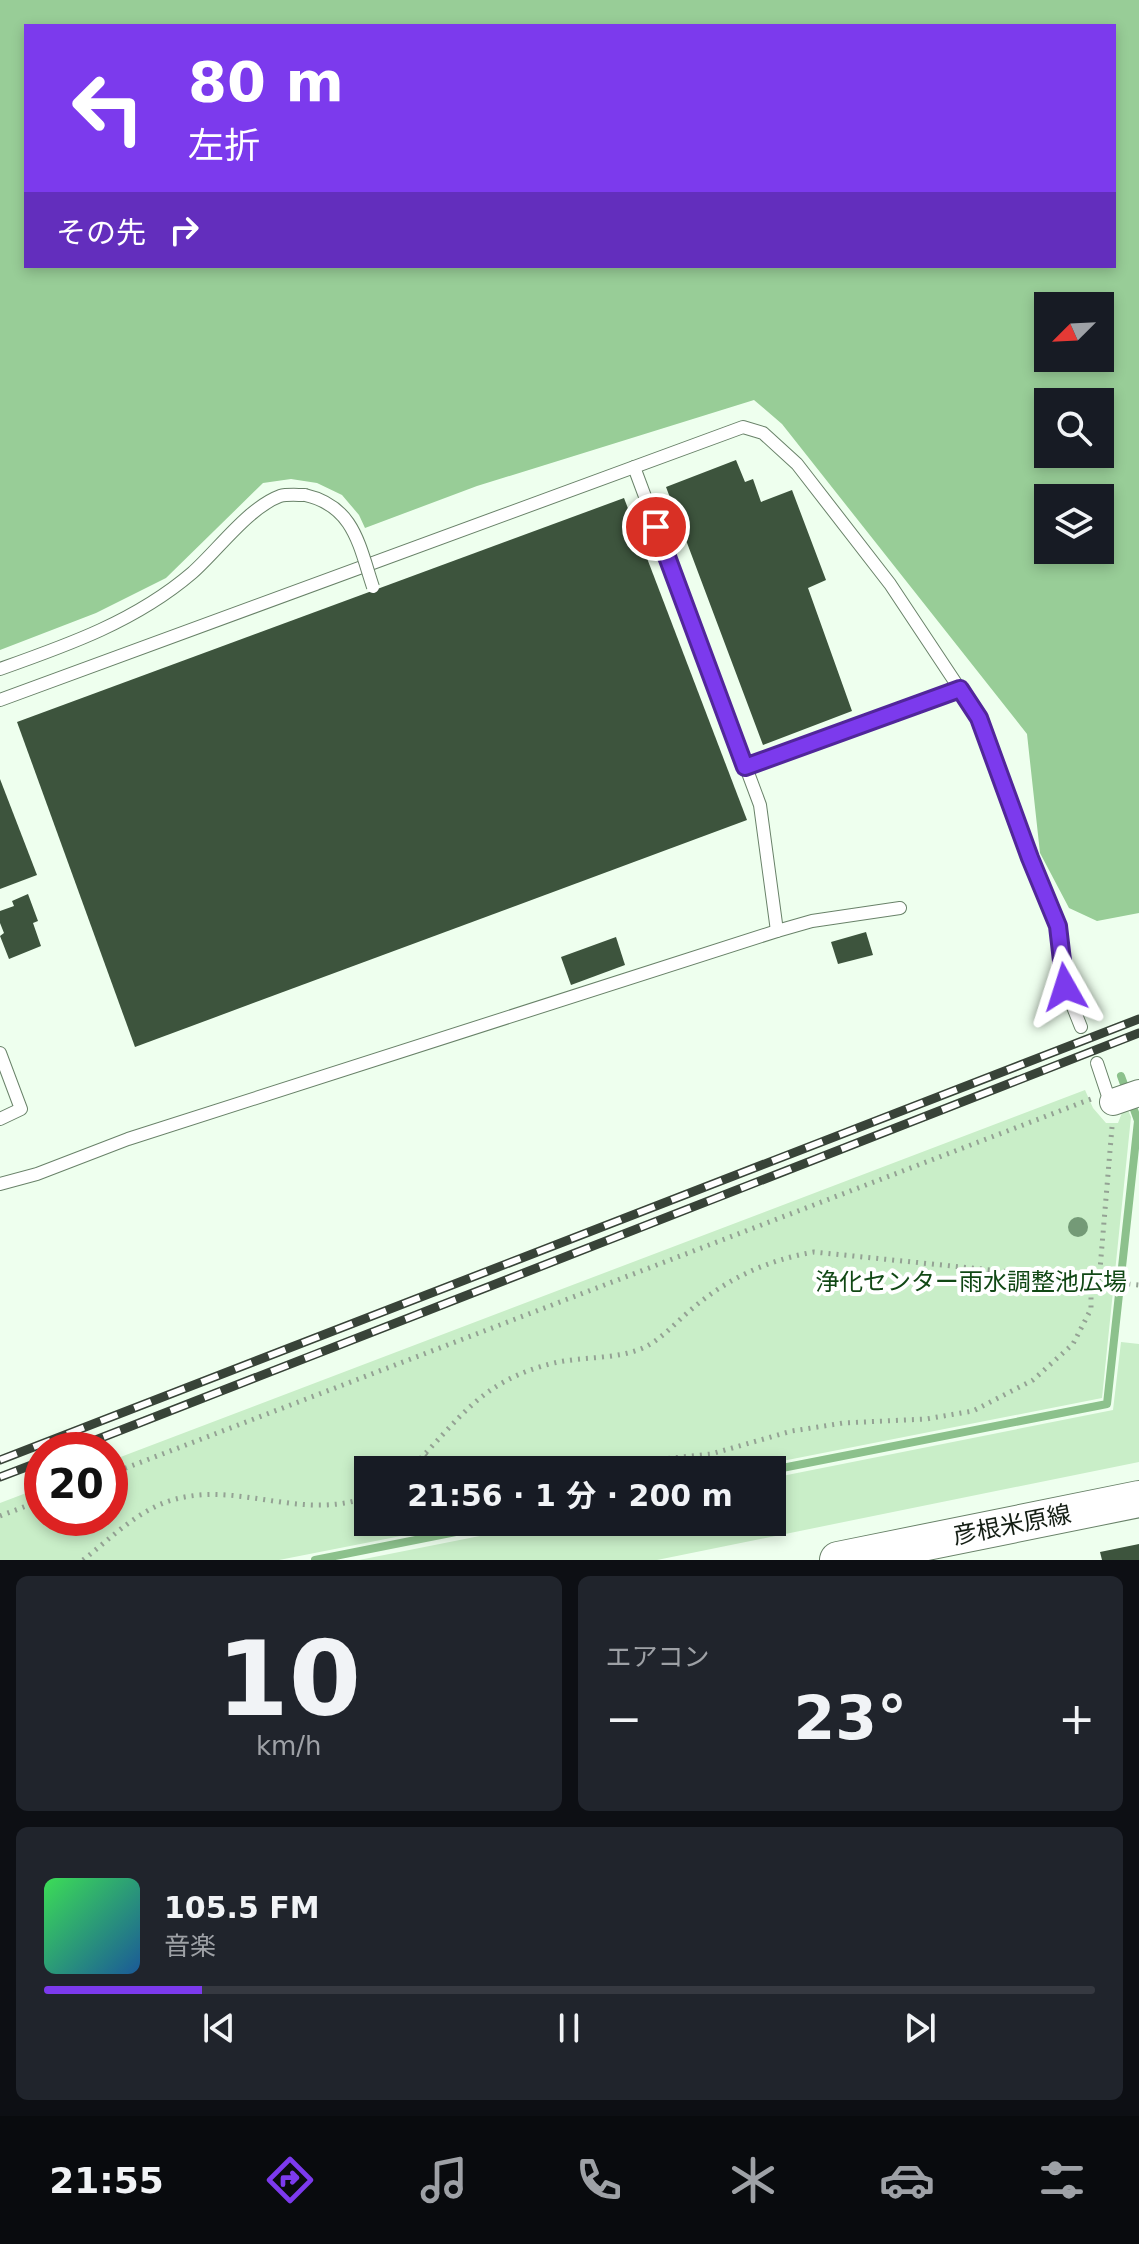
<!DOCTYPE html>
<html lang="ja">
<head>
<meta charset="utf-8">
<style>
	:root { --surface:#171b24; --page:#20242c; --text:#f1f3f6; --muted:#9ea1a6; --line:#363941; --accent:#7c3aed }
	body { margin:0; font-family:"DejaVu Sans","Noto Sans JP",sans-serif; background:var(--page); color:var(--text); height:100vh; display:flex; flex-direction:column; font-size:30px; white-space:nowrap }
	* { box-sizing:border-box; margin:0 }
	p { font-size:26px; color:var(--muted) }
	.icon { flex:none; width:44px; height:44px; fill:none; stroke:currentColor; stroke-width:2; stroke-linecap:round; stroke-linejoin:round }
	.map { position:relative; height:1560px; overflow:hidden }
	.drawer { display:flex; flex-direction:column; gap:16px; padding:16px; background:#0d0f14; flex:1 }
	.drawer>* { flex:none }
	.banner { position:absolute; left:24px; top:24px; width:1092px; height:244px; border-radius:0px; box-shadow:0 4px 12px #0003; background:#7c3aed; color:#fff; overflow:hidden }
	.needle { width:52px; rotate:246deg }
	.controls { position:absolute; left:1034px; top:292px; display:grid; gap:16px }
	.controls a { display:grid; place-items:center; width:80px; height:80px; border-radius:0px; background:var(--surface); box-shadow:0 4px 12px #0003; font-size:40px }
	.speed { position:absolute; left:24px; top:1432px; display:flex; gap:16px; font-size:40px; font-weight:700; text-align:center }
	.speed>* { display:grid; place-content:center; width:104px; height:104px; border-radius:50%; background:var(--surface); box-shadow:0 4px 12px #0003; line-height:1 }
	.speed .limit { border:12px solid #d22; background:#fff; color:#111 }
	.pin { position:absolute; display:grid; place-items:center; width:68px; height:68px; color:#fff; margin:-34px; border:4px solid #fff; border-radius:50%; box-shadow:0 2px 8px #0007 }
	.me { position:absolute; width:88px; margin:-44px; rotate:354deg; stroke-linejoin:round; filter:drop-shadow(0 0 6px #0008) }
	.turn { display:flex; align-items:center; gap:28px; height:168px; padding:0 32px; font-size:36px }
	.turn .icon { width:104px; height:104px; stroke-width:2.5 }
	.turn b { display:block; font-size:56px; line-height:68px }
	.then { display:flex; align-items:center; height:76px; padding:0 32px; background:#0003; gap:16px; font-size:30px }
	.big { font-size:60px; font-weight:700; line-height:1.1 }
	.drawer .widget { flex:1; display:flex; flex-direction:column; justify-content:center; gap:12px; min-width:0; padding:0 28px; border-radius:12px; background:var(--page) }
	.drawer .dial { align-items:center; gap:0 }
	.dial b { font-size:104px; line-height:1 }
	.song { display:flex; align-items:center; gap:24px }
	.cover { width:96px; height:96px; border-radius:12px; background:linear-gradient(135deg,hsl(130 70% 55%),hsl(210 70% 35%)) }
	.played { height:8px; border-radius:4px; background:linear-gradient(90deg,var(--accent) 15%,var(--line) 15%) }
	.keys { display:flex; justify-content:space-around; direction:ltr }
	.heat { display:flex; justify-content:space-between; align-items:center; font-size:44px; direction:ltr }
	.drawer .tiles { flex:1; display:grid; gap:16px; grid-template-columns:1fr 1fr }
	.widget:last-child { grid-column:span 2 }
	.trip { position:absolute; left:354px; top:1456px; width:432px; height:80px; border-radius:0px; background:var(--surface); box-shadow:0 4px 12px #0003; font-weight:700; line-height:80px; text-align:center }
	.dock { display:flex; height:128px; justify-content:space-around; align-items:center; background:#090b0e; color:var(--muted) }
	.dock .icon { width:56px; height:56px }
	.dock .active { color:var(--accent) }
	.dock b { font-size:36px; color:var(--text) }
	.map>svg:first-child { display:block }
	.green { fill:#c9eec8 }
	.forest { fill:#98cd97; fill-rule:evenodd }
	.lines { fill:none; stroke-linecap:round; stroke-linejoin:round }
	.stream { stroke:#8cc18c; stroke-width:8 }
	.building { fill:#3d543d }
	.lane-casing { stroke:#698269; stroke-width:14 }
	.street-casing { stroke:#698269; stroke-width:28 }
	.secondary-casing { stroke:#698269; stroke-width:38 }
	.path { stroke:#94a294; stroke-width:5; stroke-dasharray:2 6; stroke-linecap:butt }
	.lane { stroke:#fff; stroke-width:12 }
	.street { stroke:#fff; stroke-width:26 }
	.secondary { stroke:#fff; stroke-width:36 }
	.rail-casing { stroke:#384338; stroke-width:9 }
	.rail { stroke:#fff; stroke-width:6; stroke-dasharray:18; stroke-linecap:butt }
	.lane-bridge-casing { stroke:#698269; stroke-width:14; stroke-linecap:butt }
	.lane-bridge { stroke:#fff; stroke-width:12 }
	.tree { fill:#749a77 }
	.route-casing { stroke:#51269a; stroke-width:20 }
	.route { stroke:#7c3aed; stroke-width:14 }
	.labels { text-anchor:middle; stroke-width:8; stroke-linejoin:round; paint-order:stroke }
	.park-label { font-size:24px; fill:#114815; stroke:#fff }
	.street-label { font-size:24px; fill:#131d13; stroke:#fff }
</style>
</head>
<body>
<div class="map">
<svg width="1139" height="1560" viewBox="0 0 1139 1560">
	<rect width="100%" height="100%" fill="#efe"/>
	<g class="green">
		<polygon points="1085,1090 1093,1108 1106,1123 1118,1123 1123,1110 1127,1108 1131,1117 1102,1398 736,1470 368,1470 368,1522 472,1522 279,1560 0,1560 0,1503 42,1487 42,1518 110,1518 110,1461"/>
		<polygon points="1121,1342 1139,1344 1139,1462 657,1560 359,1560 550,1522 772,1522 772,1478 1113,1410"/>
	</g>
	<path class="forest" d="M0 0H1139V913L1097 921 1069 908 1040 853 1027 734 782 424 754 400 477 486 365 528 359 515 342 495 317 483 291 479 263 483 166 578 96 613 0 650ZM26 26H1114V266H26ZM1048 306H1100V358H1048ZM1048 402H1100V454H1048ZM1048 498H1100V550H1048Z"/>
	<g class="lines">
		<g class="stream">
			<polyline points="1121,1076 1125,1087"/>
			<polyline points="772,1470 1107,1404 1138,1121 1132,1104"/>
			<polyline points="315,1560 506,1522"/>
		</g>
	</g>
	<g class="building">
		<polygon points="736,460 745,482 753,479 761,502 792,490 826,580 808,588 852,711 763,745 666,487"/>
		<polygon points="624,498 747,820 135,1047 17,722"/>
		<polygon points="0,779 37,875 0,889"/>
		<polygon points="28,894 38,921 33,923 41,946 9,959 0,936 4,933 0,923 0,911 14,906 12,901"/>
		<polygon points="866,932 873,955 838,964 831,942"/>
		<polygon points="616,937 625,965 571,985 561,957"/>
		<polygon points="1139,1544 1139,1560 1102,1560 1100,1552"/>
	</g>
	<g class="lines">
		<g class="lane-casing">
			<g id="lane">
				<polyline points="634,467 760,805 777,931"/>
				<path d="M0 669C68 645 136 621 192 573 218 550 248 508 280 496 287 494 297 495 305 495"/>
				<polyline points="0,700 743,427 763,433 797,464 890,584 979,718 1030,858 1058,926 1065,987 1081,1027"/>
				<polyline points="745,767 960,689"/>
				<polyline points="0,1053 21,1109 0,1119"/>
				<polyline points="1097,1063 1107,1093 1113,1102"/>
				<polyline points="0,1184 37,1174 128,1139 777,931 812,921 900,908"/>
			</g>
		</g>
		<g class="street-casing">
			<polyline id="street" points="1113,1102 1139,1093"/>
		</g>
		<g class="secondary-casing">
			<polyline id="secondary" points="838,1560 1139,1499"/>
		</g>
		<g class="path">
			<polyline points="1112,1127 1099,1281 1139,1285"/>
			<polyline points="425,1455 443,1470"/>
			<path d="M409 1470C460 1420 479 1381 554 1363 583 1356 618 1360 645 1347 663 1338 677 1321 693 1308 728 1278 768 1260 814 1252L1099 1281"/>
			<polyline points="589,1470 623,1463 711,1454 792,1431 843,1423 926,1419 973,1411 1033,1380 1073,1344 1091,1309 1091,1280"/>
			<polyline points="110,1474 1091,1099"/>
			<polyline points="0,1516 42,1500"/>
			<path d="M83 1560C110 1539 136 1512 169 1501 237 1479 298 1522 368 1497"/>
		</g>
		<use href="#lane" class="lane"/>
		<use href="#street" class="street"/>
		<use href="#secondary" class="secondary"/>
		<g class="rail-casing">
			<g id="rail">
				<polyline points="70,1450 1139,1033"/>
				<polyline points="0,1460 1139,1019"/>
				<polyline points="0,1477 42,1461"/>
			</g>
		</g>
		<use href="#rail" class="rail"/>
		<g class="lane-bridge-casing">
			<path id="lane-bridge" d="M305 495C354 506 359 545 373 587"/>
		</g>
		<use href="#lane-bridge" class="lane-bridge"/>
	</g>
	<circle class="tree" cx="1078" cy="1227" r="10"/>
	<g class="lines">
		<g class="route-casing">
			<polyline id="route" points="656,527 745,767 960,689 979,718 1030,858 1058,926 1065,987"/>
		</g>
		<use href="#route" class="route"/>
	</g>
	<g class="labels">
		<g class="park-label">
			<text x="971" y="1290">浄化センター雨水調整池広場</text>
		</g>
		<g class="street-label">
			<text transform="translate(1012 1525) rotate(-11)" y="8">彦根米原線</text>
		</g>
	</g>
</svg>
<div class="controls">
<a><svg class="needle" viewBox="-14 -14 28 28"><path d="M0-13l5 13h-10z" fill="#e53935"/><path d="M0 13l5-13h-10z" fill="#9ea1a6"/></svg></a>
<a><svg class="icon" aria-label="search" viewBox="0 0 24 24"><circle cx="10" cy="10" r="6"/><path d="M15 15l6 6"/></svg></a>
<a><svg class="icon" aria-label="layers" viewBox="0 0 24 24"><path d="M12 4l9 5-9 5-9-5zM3 14l9 5 9-5"/></svg></a>
</div>
<div class="speed"><div class="limit">20</div></div>
<div class="pin" style="left:656px;top:527px;background:#d93025"><svg class="icon" aria-label="arrive" viewBox="0 0 24 24"><path d="M6 21V4h12l-3 4 3 4H6"/></svg></div>
<svg class="me" style="left:1065px;top:987px" viewBox="-20 -20 40 40"><path d="M0-17L14 15 0 8-14 15z" fill="#7c3aed" stroke="#fff" stroke-width="4"/></svg>
<div class="trip">21:56 · 1 分 · 200 m</div>
<div class="banner">
<div class="turn"><svg class="icon" aria-label="left" viewBox="0 0 24 24"><path d="M17 20v-9H6M10 6l-5 5 5 5"/></svg><div><b>80 m</b>左折</div></div>
<div class="then">その先<svg class="icon" aria-label="right" viewBox="0 0 24 24"><path d="M7 20v-9h11M14 6l5 5-5 5"/></svg></div>
</div>
</div>
<section class="drawer">
<div class="tiles">
<div class="widget dial"><b>10</b><p>km/h</p></div>
<div class="widget"><p>エアコン</p>
<div class="heat"><a>−</a><b class="big">23°</b><a>+</a></div>
</div>
<div class="widget">
<div class="song"><i class="cover"></i><div><b>105.5 FM</b><p>音楽</p></div></div>
<div class="played"></div>
<div class="keys"><svg class="icon" aria-label="previous" viewBox="0 0 24 24"><path d="M18 5L8 12l10 7zM5 5v14"/></svg><svg class="icon" aria-label="pause" viewBox="0 0 24 24"><path d="M8 5v14M16 5v14"/></svg><svg class="icon" aria-label="next" viewBox="0 0 24 24"><path d="M6 5l10 7-10 7zM19 5v14"/></svg></div>
</div>
</div>
</section>
<nav class="dock">
<b>21:55</b>
<svg class="icon active" aria-label="directions" viewBox="0 0 24 24"><path d="M12 3l9 9-9 9-9-9zM9 14v-3h6M13 9l2 2-2 2"/></svg>
<svg class="icon" aria-label="music" viewBox="0 0 24 24"><path d="M9 18V5l10-2v13"/><circle cx="6" cy="18" r="3"/><circle cx="16" cy="16" r="3"/></svg>
<svg class="icon" aria-label="phone" viewBox="0 0 24 24"><path d="M5 4h4l2 5-3 2q2 4 5 5l2-3 5 2v4C11 20 4 13 5 4z"/></svg>
<svg class="icon" aria-label="climate" viewBox="0 0 24 24"><path d="M12 3v18M4 7l16 10M4 17L20 7"/></svg>
<svg class="icon" aria-label="car" viewBox="0 0 24 24"><path d="M5 17H2v-5l4-1 3-4h7l3 4 3 1v5h-3M9 17h6M6 11h13"/><circle cx="7" cy="17" r="2"/><circle cx="17" cy="17" r="2"/></svg>
<svg class="icon" aria-label="filters" viewBox="0 0 24 24"><path d="M4 7h16M4 17h16"/><circle cx="9" cy="7" r="2"/><circle cx="15" cy="17" r="2"/></svg>
</nav>
</body>
</html>
